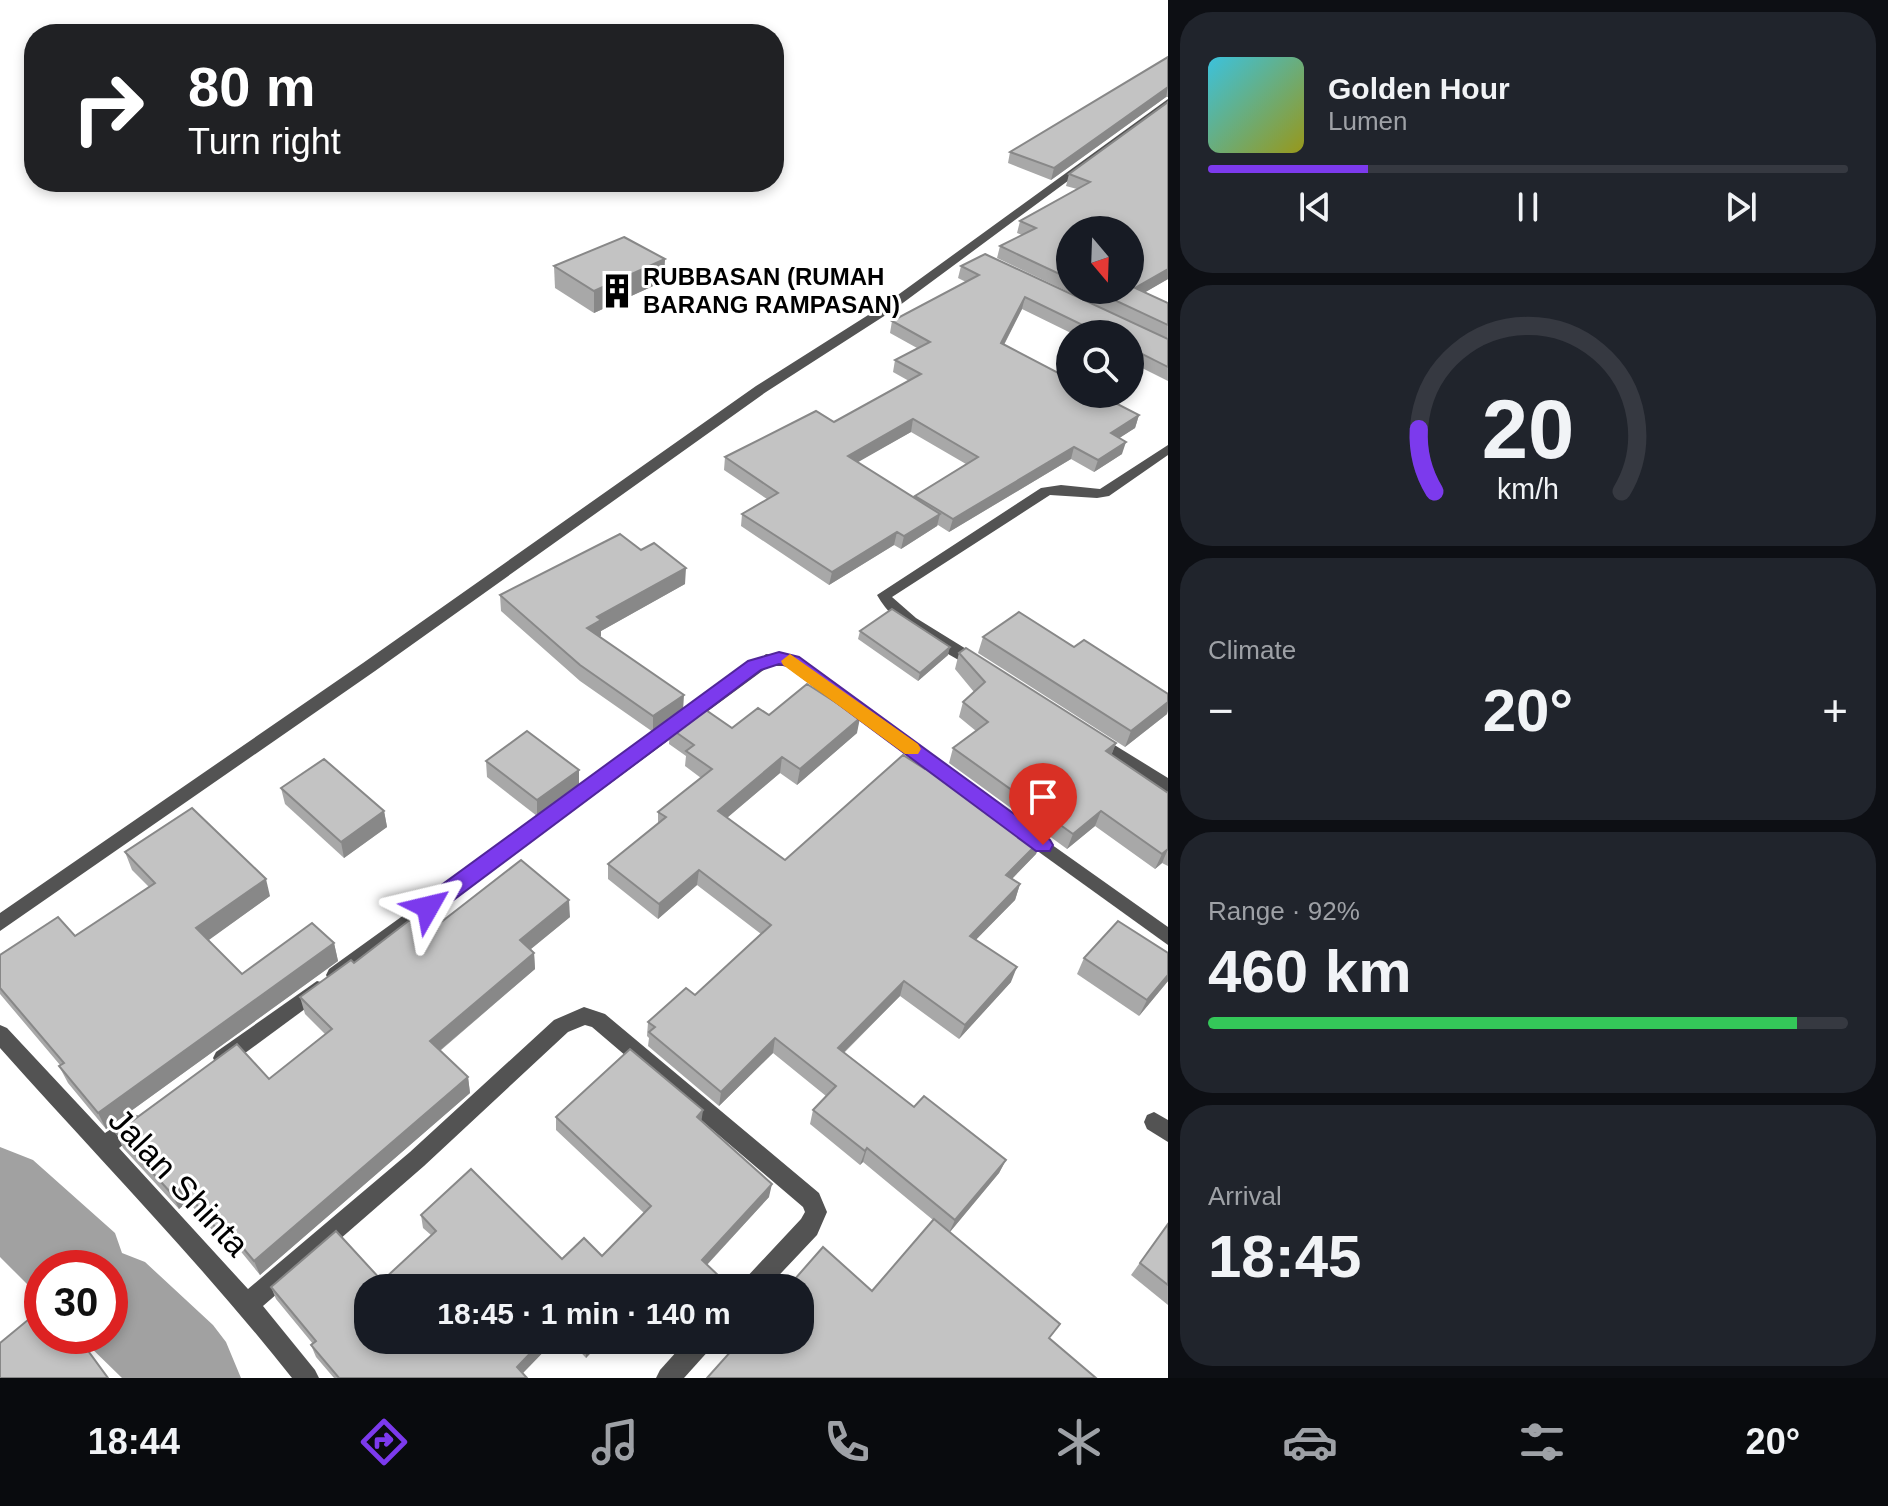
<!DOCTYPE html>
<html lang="en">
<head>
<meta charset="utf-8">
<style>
	:root { --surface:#171b24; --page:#20242c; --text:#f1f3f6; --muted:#9ea1a6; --line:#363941; --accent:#7c3aed }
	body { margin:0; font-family:Helvetica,sans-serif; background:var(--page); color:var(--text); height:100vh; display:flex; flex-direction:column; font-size:30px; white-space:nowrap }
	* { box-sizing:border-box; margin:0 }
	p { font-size:26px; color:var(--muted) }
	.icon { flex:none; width:44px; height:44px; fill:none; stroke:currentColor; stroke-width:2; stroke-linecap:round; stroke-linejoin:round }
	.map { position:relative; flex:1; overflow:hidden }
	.side { display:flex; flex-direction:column; gap:12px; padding:12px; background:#0d0f14; width:720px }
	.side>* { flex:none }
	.hud { position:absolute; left:24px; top:24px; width:760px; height:168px; border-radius:32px; box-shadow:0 4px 12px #0003; background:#202124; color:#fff; overflow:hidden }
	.needle { width:52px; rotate:161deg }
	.buttons { position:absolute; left:1056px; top:216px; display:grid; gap:16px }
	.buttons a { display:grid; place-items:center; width:88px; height:88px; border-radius:50%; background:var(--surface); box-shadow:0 4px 12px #0003; font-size:40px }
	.speed { position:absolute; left:24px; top:1250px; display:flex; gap:16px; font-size:40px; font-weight:700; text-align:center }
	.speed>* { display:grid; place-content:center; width:104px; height:104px; border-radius:50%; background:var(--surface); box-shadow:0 4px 12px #0003; line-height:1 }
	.speed .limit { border:12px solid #d22; background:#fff; color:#111 }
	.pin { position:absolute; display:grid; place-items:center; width:68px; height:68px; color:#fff; margin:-82px -34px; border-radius:50% 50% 50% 0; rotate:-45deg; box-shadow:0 0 8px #0007 }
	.pin .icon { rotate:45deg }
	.me { position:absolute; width:88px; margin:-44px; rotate:53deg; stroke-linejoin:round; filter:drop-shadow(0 0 6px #0008) }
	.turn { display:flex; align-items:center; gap:28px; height:168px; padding:0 32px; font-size:36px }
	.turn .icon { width:104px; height:104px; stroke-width:2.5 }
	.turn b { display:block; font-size:56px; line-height:68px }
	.big { font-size:60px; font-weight:600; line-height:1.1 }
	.side .card { flex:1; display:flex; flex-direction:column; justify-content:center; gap:12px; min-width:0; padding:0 28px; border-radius:32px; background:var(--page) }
	.side .dial { align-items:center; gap:0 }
	.dial svg { height:208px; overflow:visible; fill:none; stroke:var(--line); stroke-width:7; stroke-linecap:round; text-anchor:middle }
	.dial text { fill:var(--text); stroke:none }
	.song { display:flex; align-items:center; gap:24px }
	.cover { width:96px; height:96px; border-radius:12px; background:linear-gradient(135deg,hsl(190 70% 55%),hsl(60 70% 35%)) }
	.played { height:8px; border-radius:4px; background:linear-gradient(90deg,var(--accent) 25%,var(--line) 25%) }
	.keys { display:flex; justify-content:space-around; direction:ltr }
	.heat { display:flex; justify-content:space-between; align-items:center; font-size:44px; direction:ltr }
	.charge { height:12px; border-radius:6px; background:linear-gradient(90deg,#34c759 92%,var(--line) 0) }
	.trip { position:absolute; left:354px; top:1274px; width:460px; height:80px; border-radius:32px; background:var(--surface); box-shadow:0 4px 12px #0003; font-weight:600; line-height:80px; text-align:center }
	.tabs { display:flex; height:128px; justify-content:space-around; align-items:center; background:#090b0e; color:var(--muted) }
	.tabs .icon { width:56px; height:56px }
	.tabs .current { color:var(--accent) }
	.tabs b { font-size:36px; color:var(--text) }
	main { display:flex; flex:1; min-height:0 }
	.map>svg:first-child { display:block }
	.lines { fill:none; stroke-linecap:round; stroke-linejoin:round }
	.river { fill:#a1a1a1; fill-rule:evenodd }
	.minor { fill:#535353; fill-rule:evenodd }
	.wall { fill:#a8a8a8; fill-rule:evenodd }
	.shaded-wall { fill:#888 }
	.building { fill:#c3c3c3; stroke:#888; stroke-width:2 }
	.route { fill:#7c3aed; stroke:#51269a; stroke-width:2 }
	.slow { fill:#f59e0b }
	.labels { text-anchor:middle; stroke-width:6; stroke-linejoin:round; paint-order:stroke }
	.far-poi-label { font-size:24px; font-weight:bold; fill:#000; stroke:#fff; text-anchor:start }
	.near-street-label { font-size:34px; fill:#000; stroke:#fff }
</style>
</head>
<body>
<main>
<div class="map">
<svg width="1168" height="1378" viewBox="0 0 1168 1378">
	<rect width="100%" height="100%" fill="#fff"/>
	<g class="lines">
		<polygon class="river" points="0,1147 33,1160 115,1233 122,1253 145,1262 213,1325 226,1342 241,1378 122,1378 79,1336 110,1336 110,1268 42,1268 42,1299 0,1257"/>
		<g class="minor">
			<polygon points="1168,99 1168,107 892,311 766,392 375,671 0,931 0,913 363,663 756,386 884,305"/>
			<path d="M1168 445V455L1109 496 1097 498 1050 495 892 597 916 618 984 660 986 664 984 668H972C940 648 896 630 877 595L1041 488 1061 485 1100 489Z"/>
			<polygon points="766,654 798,657 953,771 955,776 953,781 941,781 788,666 769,666 343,981 336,983 329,981 326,975 329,969"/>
			<polygon points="1095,733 1168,778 1168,793 1089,743 1087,739 1089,735"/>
			<polygon points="1024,825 1168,927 1168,945 1018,837 1015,832 1018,827"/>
			<polygon points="317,981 324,983 327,989 324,995 230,1064 223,1067 216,1064 213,1058 216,1052"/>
			<path d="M584 1007 605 1014 819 1193 827 1212 817 1235 767 1288H741L744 1280 801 1219 805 1212 803 1207 592 1027 585 1025 568 1032 424 1166 263 1306 315 1370 319 1378H292C200 1262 98 1158 0 1048V1025L7 1028 105 1133 134 1114 141 1117 144 1124 141 1131 119 1148 248 1289 410 1152 554 1020Z"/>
			<polygon points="1154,1112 1168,1120 1168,1142 1147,1129 1144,1122 1147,1115"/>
			<polygon points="687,1340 715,1340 711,1348 684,1378 656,1378 660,1370"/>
		</g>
	</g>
	<g class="wall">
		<polygon points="1168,57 1168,97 1166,97 1051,180 1008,163 1010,152"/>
		<path d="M1168 102V279L1145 292 1168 303V381L1130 362V334H1073L1022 309 1004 345 1139 415 1135 428 1119 438 1122 454 1094 472 1071 459 949 532 938 525 937 526 901 549 894 545 829 585 741 526 742 514 767 499 724 470 725 457 834 422 909 381 893 372 895 360 917 348 890 333 892 321 966 282 958 278 961 266 1098 306 997 258 1000 246 1022 235 1017 233 1020 221 1077 189 1066 186 1069 174ZM1070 230 1130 290H1070ZM911 432 966 464 915 496 914 498 857 462Z"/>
		<polygon points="554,266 664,281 594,313 555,288"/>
		<polygon points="685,584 601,631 600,637 683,711 653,732 580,681 501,611 500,595"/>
		<polygon points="860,631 948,655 918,681 858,639"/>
		<polygon points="983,637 1074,647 1168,694 1168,711 1167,714 1125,747 978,653"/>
		<polygon points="959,653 1116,743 1111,755 1168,793 1168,866 1162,863 1155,869 1095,826 1067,849 949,763 953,748 976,731 959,717 963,702 974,692 955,669"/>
		<polygon points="769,715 857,733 797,785 780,773 727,818 785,860 925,769 1042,839 1036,854 1012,879 1020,884 1015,900 976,939 1011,982 959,1039 900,996 844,1053 914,1107 1006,1160 999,1173 950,1232 872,1291 933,1220 863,1162 860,1165 810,1124 813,1110 826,1096 773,1053 719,1106 648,1046 649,1038 647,1036 648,1022 695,995 761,934 697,885 658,919 608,879 608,864 658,824 658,812 701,778 685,766 686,756 669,744 670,728 732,728"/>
		<polygon points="486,761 579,770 579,786 537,816 487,777"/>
		<polygon points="281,788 384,811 387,827 344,858 285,804"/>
		<polygon points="125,852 270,896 208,940 242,974 334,943 338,961 106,1129 68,1083 59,1066 60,1065 0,994 0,955 75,936 149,887 132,870"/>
		<polygon points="570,917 531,949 534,953 535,969 440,1051 468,1077 470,1093 260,1275 229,1237 222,1242 188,1201 179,1209 123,1148 116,1133 269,1079 325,1034 305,1014 300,997 354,963 440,923"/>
		<polygon points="1168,953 1168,981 1139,1016 1077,974 1084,958"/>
		<polygon points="556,1117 701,1121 769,1197 707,1265 368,1288 368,1340 555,1340 523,1373 527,1378 334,1378 316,1357 311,1345 313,1344 276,1299 271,1287 382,1281 431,1235 423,1228 421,1215 562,1259 602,1256 644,1213 556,1130"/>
		<polygon points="1168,1224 1168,1305 1131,1275"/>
		<polygon points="569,1340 603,1340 586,1358"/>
	</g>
	<g class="shaded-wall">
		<polygon points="1168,87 1166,97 1051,180 1054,168"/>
		<polygon points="665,259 664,281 594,313 594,291"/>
		<polygon points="1168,269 1168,279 1132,300 1135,288"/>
		<polygon points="1025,297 1022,309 998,356 1001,343"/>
		<polygon points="1139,415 1135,428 1107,446 1111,433"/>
		<polygon points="913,419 911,432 846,469 848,456"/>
		<polygon points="1126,442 1122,454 1094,472 1098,460"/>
		<polygon points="1074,447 1071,459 949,532 953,519"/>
		<polygon points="940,514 937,526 901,549 904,536"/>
		<polygon points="897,532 894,545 829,585 832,572"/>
		<polygon points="686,568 685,584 601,631 601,636 587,644 587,628 597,617"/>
		<polygon points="950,647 948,655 918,681 920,673"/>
		<polygon points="684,695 683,711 653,732 653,716"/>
		<polygon points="1168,702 1167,714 1125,747 1131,731"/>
		<polygon points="860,718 857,733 797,785 800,769"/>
		<polygon points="1116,743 1110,759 1106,751"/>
		<polygon points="782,757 780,773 716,827 718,811"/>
		<polygon points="579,770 579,786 537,816 537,800"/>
		<polygon points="384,811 387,827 344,858 341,842"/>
		<polygon points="1101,811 1095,826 1067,849 1073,834"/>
		<polygon points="1042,839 1036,854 1001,890 1006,875"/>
		<polygon points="1168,849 1162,863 1155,869 1162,854"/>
		<polygon points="699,870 697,885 658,919 659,904"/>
		<polygon points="266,879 270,896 202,945 196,928"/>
		<polygon points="1020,884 1015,900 965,951 970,936"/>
		<polygon points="569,900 570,917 521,957 520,940"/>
		<polygon points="334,943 338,961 106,1129 98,1113"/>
		<polygon points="534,953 535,969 432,1057 430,1041"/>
		<polygon points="1017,967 1011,982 959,1039 965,1025"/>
		<polygon points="1168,975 1168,981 1139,1016 1147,1000"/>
		<polygon points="904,981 900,996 834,1062 838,1048"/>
		<polygon points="775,1038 773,1053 719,1106 721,1092"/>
		<polygon points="468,1077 470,1093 260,1275 254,1261"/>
		<polygon points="703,1110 701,1124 697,1117"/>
		<polygon points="867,1148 863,1162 860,1165 865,1151"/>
		<polygon points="1006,1160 999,1173 949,1233 955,1220"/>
		<polygon points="772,1184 769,1197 700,1272 702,1260"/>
		<polygon points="181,1186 188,1201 179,1209 172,1194"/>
		<polygon points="222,1223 229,1237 222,1242 216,1228"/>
		<polygon points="721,1278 719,1288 712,1288"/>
		<polygon points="543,1340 555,1340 518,1378 517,1367"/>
		<polygon points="592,1340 603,1340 586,1358 586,1346"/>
	</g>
	<g class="building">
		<polygon points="1168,57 1168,87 1054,168 1010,152"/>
		<polygon points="1168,102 1168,269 1135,288 1168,303 1168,325 1093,290 1130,290 1130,230 1070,230 1070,279 1000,246 1036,228 1020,221 1090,182 1069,174"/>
		<polygon points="624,237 665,259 594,291 554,266"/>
		<polygon points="985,254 1168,339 1168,367 1130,348 1130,334 1101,334 1025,297 1001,343 1070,379 1070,394 1098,394 1139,415 1111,433 1126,442 1098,460 1074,447 953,519 915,496 978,457 913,419 848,456 940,514 904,536 897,532 832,572 742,514 778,493 725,457 816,411 834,422 921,374 895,360 930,342 892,321 979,275 961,266"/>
		<polygon points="620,534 641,550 654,543 686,568 597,617 601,620 587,628 684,695 653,716 580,665 500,595"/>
		<polygon points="892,609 950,647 920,673 860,631"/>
		<polygon points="1019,612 1074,647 1084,640 1168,694 1168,702 1131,731 983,637"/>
		<polygon points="966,648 1116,743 1106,751 1168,793 1168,849 1162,854 1101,811 1073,834 953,748 988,722 963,702 985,682 959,653"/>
		<polygon points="807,684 860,718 800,769 782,757 718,811 785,860 903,755 925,769 936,761 1042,839 1006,875 1020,884 970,936 1017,967 965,1025 904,981 838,1048 914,1107 924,1096 1006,1160 955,1220 867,1148 865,1151 813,1110 836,1086 775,1038 721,1092 649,1032 655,1027 648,1022 686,988 695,995 771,925 699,870 659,904 608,864 666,817 658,812 712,769 686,751 694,745 670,728 700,706 732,728 758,708 769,715"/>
		<polygon points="527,731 579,770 537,800 486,761"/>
		<polygon points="324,759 384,811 341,842 281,788"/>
		<polygon points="192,808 266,879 196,928 242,974 312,923 334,943 98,1113 59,1066 64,1063 0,988 0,955 58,917 75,936 155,883 125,852"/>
		<polygon points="521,860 569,900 520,940 534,953 430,1041 468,1077 254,1261 222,1223 216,1228 181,1186 172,1194 116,1133 237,1044 269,1079 332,1029 300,997 351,960 354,963 424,909 440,923"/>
		<polygon points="1118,921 1168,953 1168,975 1147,1000 1084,958"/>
		<polygon points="630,1049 703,1110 697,1117 772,1184 702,1260 721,1278 712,1288 368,1288 368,1340 543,1340 517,1367 527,1378 339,1378 311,1345 316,1341 271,1287 336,1231 382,1281 436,1231 421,1215 471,1169 562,1259 584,1238 602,1256 651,1206 556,1117"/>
		<polygon points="934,1219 1060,1324 1049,1338 1096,1378 707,1378 741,1340 800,1340 800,1288 787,1288 823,1247 872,1291"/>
		<polygon points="1168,1224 1168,1285 1140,1263"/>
		<polygon points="40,1310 42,1312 42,1336 60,1336 72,1352 83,1344 108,1378 0,1378 0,1343"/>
		<polygon points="581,1340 592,1340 586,1346"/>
	</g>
	<polygon class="route" points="779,652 799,657 1050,840 1053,845 1050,851 1036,851 787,666 779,664 761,670 436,913 428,915 421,913 418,907 421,900 748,661"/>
	<polygon class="slow" points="790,654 918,744 921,749 918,754 905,754 783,665 781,661"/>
	<defs>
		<g id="building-bare" transform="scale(2.76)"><path d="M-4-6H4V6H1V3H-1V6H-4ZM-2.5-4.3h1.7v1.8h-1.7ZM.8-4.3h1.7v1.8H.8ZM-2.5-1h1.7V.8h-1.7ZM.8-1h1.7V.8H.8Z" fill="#000" stroke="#fff" stroke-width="2.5" paint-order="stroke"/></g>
	</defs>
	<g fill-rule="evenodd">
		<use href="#building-bare" x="617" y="291"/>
	</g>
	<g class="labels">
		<g class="far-poi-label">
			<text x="643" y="285">RUBBASAN (RUMAH<tspan x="643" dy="28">BARANG RAMPASAN)</tspan></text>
		</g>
		<g class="near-street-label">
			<text transform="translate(179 1182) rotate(47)" y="12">Jalan Shinta</text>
		</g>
	</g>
</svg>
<div class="buttons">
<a><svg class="needle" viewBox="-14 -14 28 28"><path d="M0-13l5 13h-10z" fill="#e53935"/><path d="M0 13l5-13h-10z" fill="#9ea1a6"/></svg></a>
<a><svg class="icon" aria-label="search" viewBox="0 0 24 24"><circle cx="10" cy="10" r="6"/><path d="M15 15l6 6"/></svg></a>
</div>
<div class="speed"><div class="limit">30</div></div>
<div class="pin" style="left:1043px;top:845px;background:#d93025"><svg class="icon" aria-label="arrive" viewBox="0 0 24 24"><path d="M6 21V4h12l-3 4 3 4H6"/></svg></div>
<svg class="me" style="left:428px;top:907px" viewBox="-20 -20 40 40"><path d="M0-17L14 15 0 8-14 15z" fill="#7c3aed" stroke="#fff" stroke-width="4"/></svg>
<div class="trip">18:45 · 1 min · 140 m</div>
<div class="hud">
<div class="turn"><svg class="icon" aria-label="right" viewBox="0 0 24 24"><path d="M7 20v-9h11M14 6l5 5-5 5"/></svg><div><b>80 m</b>Turn right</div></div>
</div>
</div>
<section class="side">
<div class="card">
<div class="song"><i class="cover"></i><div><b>Golden Hour</b><p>Lumen</p></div></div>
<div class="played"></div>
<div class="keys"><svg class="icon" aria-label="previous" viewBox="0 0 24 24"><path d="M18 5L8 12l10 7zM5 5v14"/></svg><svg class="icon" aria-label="pause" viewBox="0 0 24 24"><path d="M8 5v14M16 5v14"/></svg><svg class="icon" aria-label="next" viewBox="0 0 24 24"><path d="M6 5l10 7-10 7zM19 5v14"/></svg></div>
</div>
<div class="card dial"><svg viewBox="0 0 100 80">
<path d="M14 69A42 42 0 1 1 86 69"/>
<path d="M14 69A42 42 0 0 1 8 45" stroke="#7c3aed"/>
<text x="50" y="56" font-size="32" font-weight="700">20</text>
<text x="50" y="72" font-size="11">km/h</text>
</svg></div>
<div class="card"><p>Climate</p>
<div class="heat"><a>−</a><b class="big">20°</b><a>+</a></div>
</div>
<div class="card"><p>Range · 92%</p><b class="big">460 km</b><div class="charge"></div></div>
<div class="card"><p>Arrival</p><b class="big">18:45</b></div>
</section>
</main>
<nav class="tabs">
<b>18:44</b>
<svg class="icon current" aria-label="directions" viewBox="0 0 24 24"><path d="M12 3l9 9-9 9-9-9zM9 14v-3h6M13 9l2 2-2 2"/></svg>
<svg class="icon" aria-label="music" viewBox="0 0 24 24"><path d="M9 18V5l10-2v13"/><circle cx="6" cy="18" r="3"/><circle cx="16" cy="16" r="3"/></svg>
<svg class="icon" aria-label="phone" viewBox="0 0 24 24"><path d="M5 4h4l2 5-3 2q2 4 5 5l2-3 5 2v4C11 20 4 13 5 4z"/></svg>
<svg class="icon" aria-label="climate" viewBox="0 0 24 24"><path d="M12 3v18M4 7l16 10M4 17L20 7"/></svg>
<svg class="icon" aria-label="car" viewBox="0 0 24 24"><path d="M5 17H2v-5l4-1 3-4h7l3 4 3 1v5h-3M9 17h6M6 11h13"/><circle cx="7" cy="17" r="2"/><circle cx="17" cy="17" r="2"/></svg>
<svg class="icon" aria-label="filters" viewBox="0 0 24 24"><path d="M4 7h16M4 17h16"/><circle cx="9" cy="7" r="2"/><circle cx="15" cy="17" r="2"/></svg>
<b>20°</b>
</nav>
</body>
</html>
